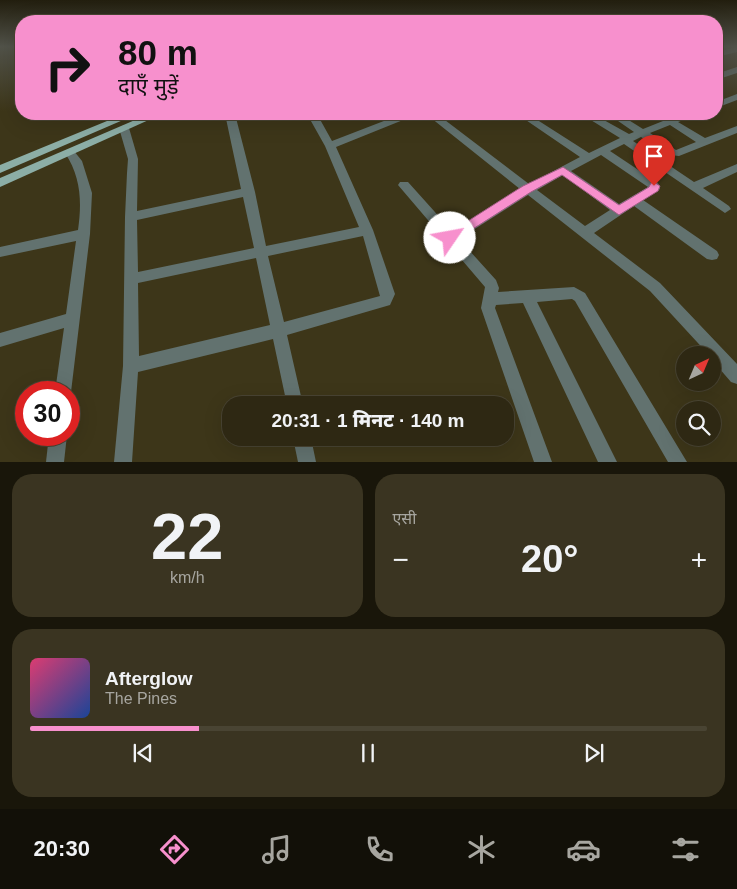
<!DOCTYPE html>
<html lang="hi">
<head>
<meta charset="utf-8">
<style>
	:root { --surface:#2e2813; --page:#3a3421; --text:#f1f3f6; --muted:#a7a6a0; --line:#494433; --accent:#f790cd }
	body { margin:0; font-family:Arial,"Noto Sans Devanagari",sans-serif; background:var(--page); color:var(--text); height:100vh; display:flex; flex-direction:column; font-size:19px; white-space:nowrap }
	* { box-sizing:border-box; margin:0 }
	p { font-size:16px; color:var(--muted) }
	.icon { flex:none; width:28px; height:28px; fill:none; stroke:currentColor; stroke-width:2; stroke-linecap:round; stroke-linejoin:round }
	.map { position:relative; height:462px; overflow:hidden }
	.side { display:flex; flex-direction:column; gap:12px; padding:12px; background:#19160a; flex:1 }
	.side>* { flex:none }
	.top-card { position:absolute; left:15px; top:15px; width:708px; height:105px; border-radius:20px; box-shadow:0 5px 20px #0002,0 0 0 1px var(--line); background:#f790cd; color:#111; overflow:hidden }
	.needle { width:32px; rotate:44deg }
	.buttons { position:absolute; left:676px; top:346px; display:grid; gap:10px }
	.buttons a { display:grid; place-items:center; width:45px; height:45px; border-radius:50%; background:var(--surface); box-shadow:0 5px 20px #0002,0 0 0 1px var(--line); font-size:25px }
	.speed { position:absolute; left:15px; top:381px; display:flex; gap:10px; font-size:25px; font-weight:700; text-align:center }
	.speed>* { display:grid; place-content:center; width:65px; height:65px; border-radius:50%; background:var(--surface); box-shadow:0 5px 20px #0002,0 0 0 1px var(--line); line-height:1 }
	.speed .limit { border:8px solid #d22; background:#fff; color:#111 }
	.pin { position:absolute; display:grid; place-items:center; width:42px; height:42px; color:#fff; margin:-51px -21px; border-radius:50% 50% 50% 0; rotate:-45deg; box-shadow:0 0 5px #0007 }
	.pin .icon { rotate:45deg }
	.me { position:absolute; width:55px; margin:-28px; rotate:57deg; stroke-linejoin:round; filter:drop-shadow(0 0 4px #0008) }
	.turn { display:flex; align-items:center; gap:18px; height:105px; padding:0 20px; font-size:22px }
	.turn .icon { width:65px; height:65px; stroke-width:2.5 }
	.turn b { display:block; font-size:35px; line-height:42px }
	.big { font-size:38px; font-weight:800; line-height:1.1 }
	.side .widget { flex:1; display:flex; flex-direction:column; justify-content:center; gap:8px; min-width:0; padding:0 18px; border-radius:20px; background:var(--page) }
	.side .dial { align-items:center; gap:0 }
	.dial b { font-size:65px; line-height:1 }
	.song { display:flex; align-items:center; gap:15px }
	.cover { width:60px; height:60px; border-radius:8px; background:linear-gradient(135deg,hsl(340 70% 55%),hsl(220 70% 35%)) }
	.played { height:5px; border-radius:2px; background:linear-gradient(90deg,var(--accent) 25%,var(--line) 25%) }
	.keys { display:flex; justify-content:space-around; direction:ltr }
	.heat { display:flex; justify-content:space-between; align-items:center; font-size:28px; direction:ltr }
	.side .tiles { flex:1; display:grid; gap:12px; grid-template-columns:1fr 1fr }
	.widget:last-child { grid-column:span 2 }
	.trip { position:absolute; left:222px; top:396px; width:292px; height:50px; border-radius:20px; background:var(--surface); box-shadow:0 5px 20px #0002,0 0 0 1px var(--line); font-weight:800; line-height:50px; text-align:center }
	.tabs { display:flex; height:80px; justify-content:space-around; align-items:center; background:#121008; color:var(--muted) }
	.tabs .icon { width:35px; height:35px }
	.tabs .selected { color:var(--accent) }
	.tabs b { font-size:22px; color:var(--text) }
	.map>svg:first-child { display:block }
	.lines { fill:none; stroke-linecap:round; stroke-linejoin:round }
	.minor { fill:#62726f; fill-rule:evenodd }
	.major { fill:#8caea6; fill-rule:evenodd }
	.route { fill:#f790cd; stroke:#a15e85 }
</style>
</head>
<body>
<div class="map">
<svg width="737" height="462" viewBox="0 0 737 462">
	<rect width="100%" height="100%" fill="#3d3619"/>
	<g class="lines">
		<g class="minor">
			<polygon points="737,47 737,52 716,57 716,52"/>
			<polygon points="737,67 737,73 716,80 716,74"/>
			<polygon points="737,94 737,100 716,108 716,102"/>
			<path d="M225 114H235L255 192 266 246 359 227 325 146 307 114H317L332 141 402 114H415L413 116 336 147 373 230 395 294 390 305 287 335 303 405H287L273 339 138 372 132 462H114L123 366 125 217 127 173 128 159 119 128 124 125 129 128 138 159 137 211 241 189ZM243 197 254 248 138 272 137 220ZM363 236 380 296 284 322 268 256ZM256 258 270 325 139 356 138 283Z"/>
			<path d="M426 114H437L529 184 580 157 517 114H528L589 153 620 138 581 114H593L629 134 634 132 608 114H619L643 129 663 121 654 114H665L672 118 683 114H696L694 116 678 122 705 138 737 126V133L679 156 670 155 641 137 633 141 694 182 737 164V172L703 188 729 206 731 209 725 213 624 144 610 151 658 183 660 189 643 200 717 251 719 255 717 259 712 260 707 259 634 206 594 233 660 283 737 364V384L731 382 712 360V355H709L650 291 528 195 459 239 496 280 499 288 498 292 574 287 585 293 687 462H668L575 301 572 299 537 302 617 462H598L523 303 496 305 495 308 552 462H534L481 308 485 287 398 185 400 182H408L452 231 520 189ZM670 125 696 142 676 150 650 133ZM601 155 648 187 619 204 571 171ZM563 175 610 210 585 226 537 190Z"/>
			<path d="M70 150 74 151 82 161 92 193 90 234 71 392 69 398V392H55L64 328 0 347V333L66 314 76 241 0 257V247L78 230C82 202 81 177 65 153Z"/>
			<polygon points="49,435 67,435 64,462 46,462"/>
			<polygon points="293,438 311,438 316,462 298,462"/>
		</g>
		<g class="major">
			<polygon points="124,114 137,114 0,173 0,165"/>
			<polygon points="149,114 162,114 0,187 0,178"/>
		</g>
	</g>
	<linearGradient id="sky" x2="0" y2="1"><stop stop-color="#221e0e"/><stop offset="0.42" stop-color="#515249"/><stop offset="1" stop-color="#515249" stop-opacity="0"/></linearGradient>
	<rect width="737" height="111" fill="url(#sky)"/>
	<polygon class="route" points="563,167 619,205 649,187 651,183 654,182 660,186 658,191 619,215 562,175 531,192 454,241 446,241 444,238 446,235 523,186"/>
</svg>
<div class="buttons">
<a><svg class="needle" viewBox="-14 -14 28 28"><path d="M0-13l5 13h-10z" fill="#e53935"/><path d="M0 13l5-13h-10z" fill="#a7a6a0"/></svg></a>
<a><svg class="icon" aria-label="search" viewBox="0 0 24 24"><circle cx="10" cy="10" r="6"/><path d="M15 15l6 6"/></svg></a>
</div>
<div class="speed"><div class="limit">30</div></div>
<div class="pin" style="left:654px;top:186px;background:#d93025"><svg class="icon" aria-label="arrive" viewBox="0 0 24 24"><path d="M6 21V4h12l-3 4 3 4H6"/></svg></div>
<svg class="me" style="left:450px;top:238px" viewBox="-20 -20 40 40"><circle r="19" fill="#fff"/><path d="M0-13L10 11 0 6-10 11z" fill="#f790cd"/></svg>
<div class="trip">20:31 · 1 मिनट · 140 m</div>
<div class="top-card">
<div class="turn"><svg class="icon" aria-label="right" viewBox="0 0 24 24"><path d="M7 20v-9h11M14 6l5 5-5 5"/></svg><div><b>80 m</b>दाएँ मुड़ें</div></div>
</div>
</div>
<section class="side">
<div class="tiles">
<div class="widget dial"><b>22</b><p>km/h</p></div>
<div class="widget"><p>एसी</p>
<div class="heat"><a>−</a><b class="big">20°</b><a>+</a></div>
</div>
<div class="widget">
<div class="song"><i class="cover"></i><div><b>Afterglow</b><p>The Pines</p></div></div>
<div class="played"></div>
<div class="keys"><svg class="icon" aria-label="previous" viewBox="0 0 24 24"><path d="M18 5L8 12l10 7zM5 5v14"/></svg><svg class="icon" aria-label="pause" viewBox="0 0 24 24"><path d="M8 5v14M16 5v14"/></svg><svg class="icon" aria-label="next" viewBox="0 0 24 24"><path d="M6 5l10 7-10 7zM19 5v14"/></svg></div>
</div>
</div>
</section>
<nav class="tabs">
<b>20:30</b>
<svg class="icon selected" aria-label="directions" viewBox="0 0 24 24"><path d="M12 3l9 9-9 9-9-9zM9 14v-3h6M13 9l2 2-2 2"/></svg>
<svg class="icon" aria-label="music" viewBox="0 0 24 24"><path d="M9 18V5l10-2v13"/><circle cx="6" cy="18" r="3"/><circle cx="16" cy="16" r="3"/></svg>
<svg class="icon" aria-label="phone" viewBox="0 0 24 24"><path d="M5 4h4l2 5-3 2q2 4 5 5l2-3 5 2v4C11 20 4 13 5 4z"/></svg>
<svg class="icon" aria-label="climate" viewBox="0 0 24 24"><path d="M12 3v18M4 7l16 10M4 17L20 7"/></svg>
<svg class="icon" aria-label="car" viewBox="0 0 24 24"><path d="M5 17H2v-5l4-1 3-4h7l3 4 3 1v5h-3M9 17h6M6 11h13"/><circle cx="7" cy="17" r="2"/><circle cx="17" cy="17" r="2"/></svg>
<svg class="icon" aria-label="filters" viewBox="0 0 24 24"><path d="M4 7h16M4 17h16"/><circle cx="9" cy="7" r="2"/><circle cx="15" cy="17" r="2"/></svg>
</nav>
</body>
</html>
